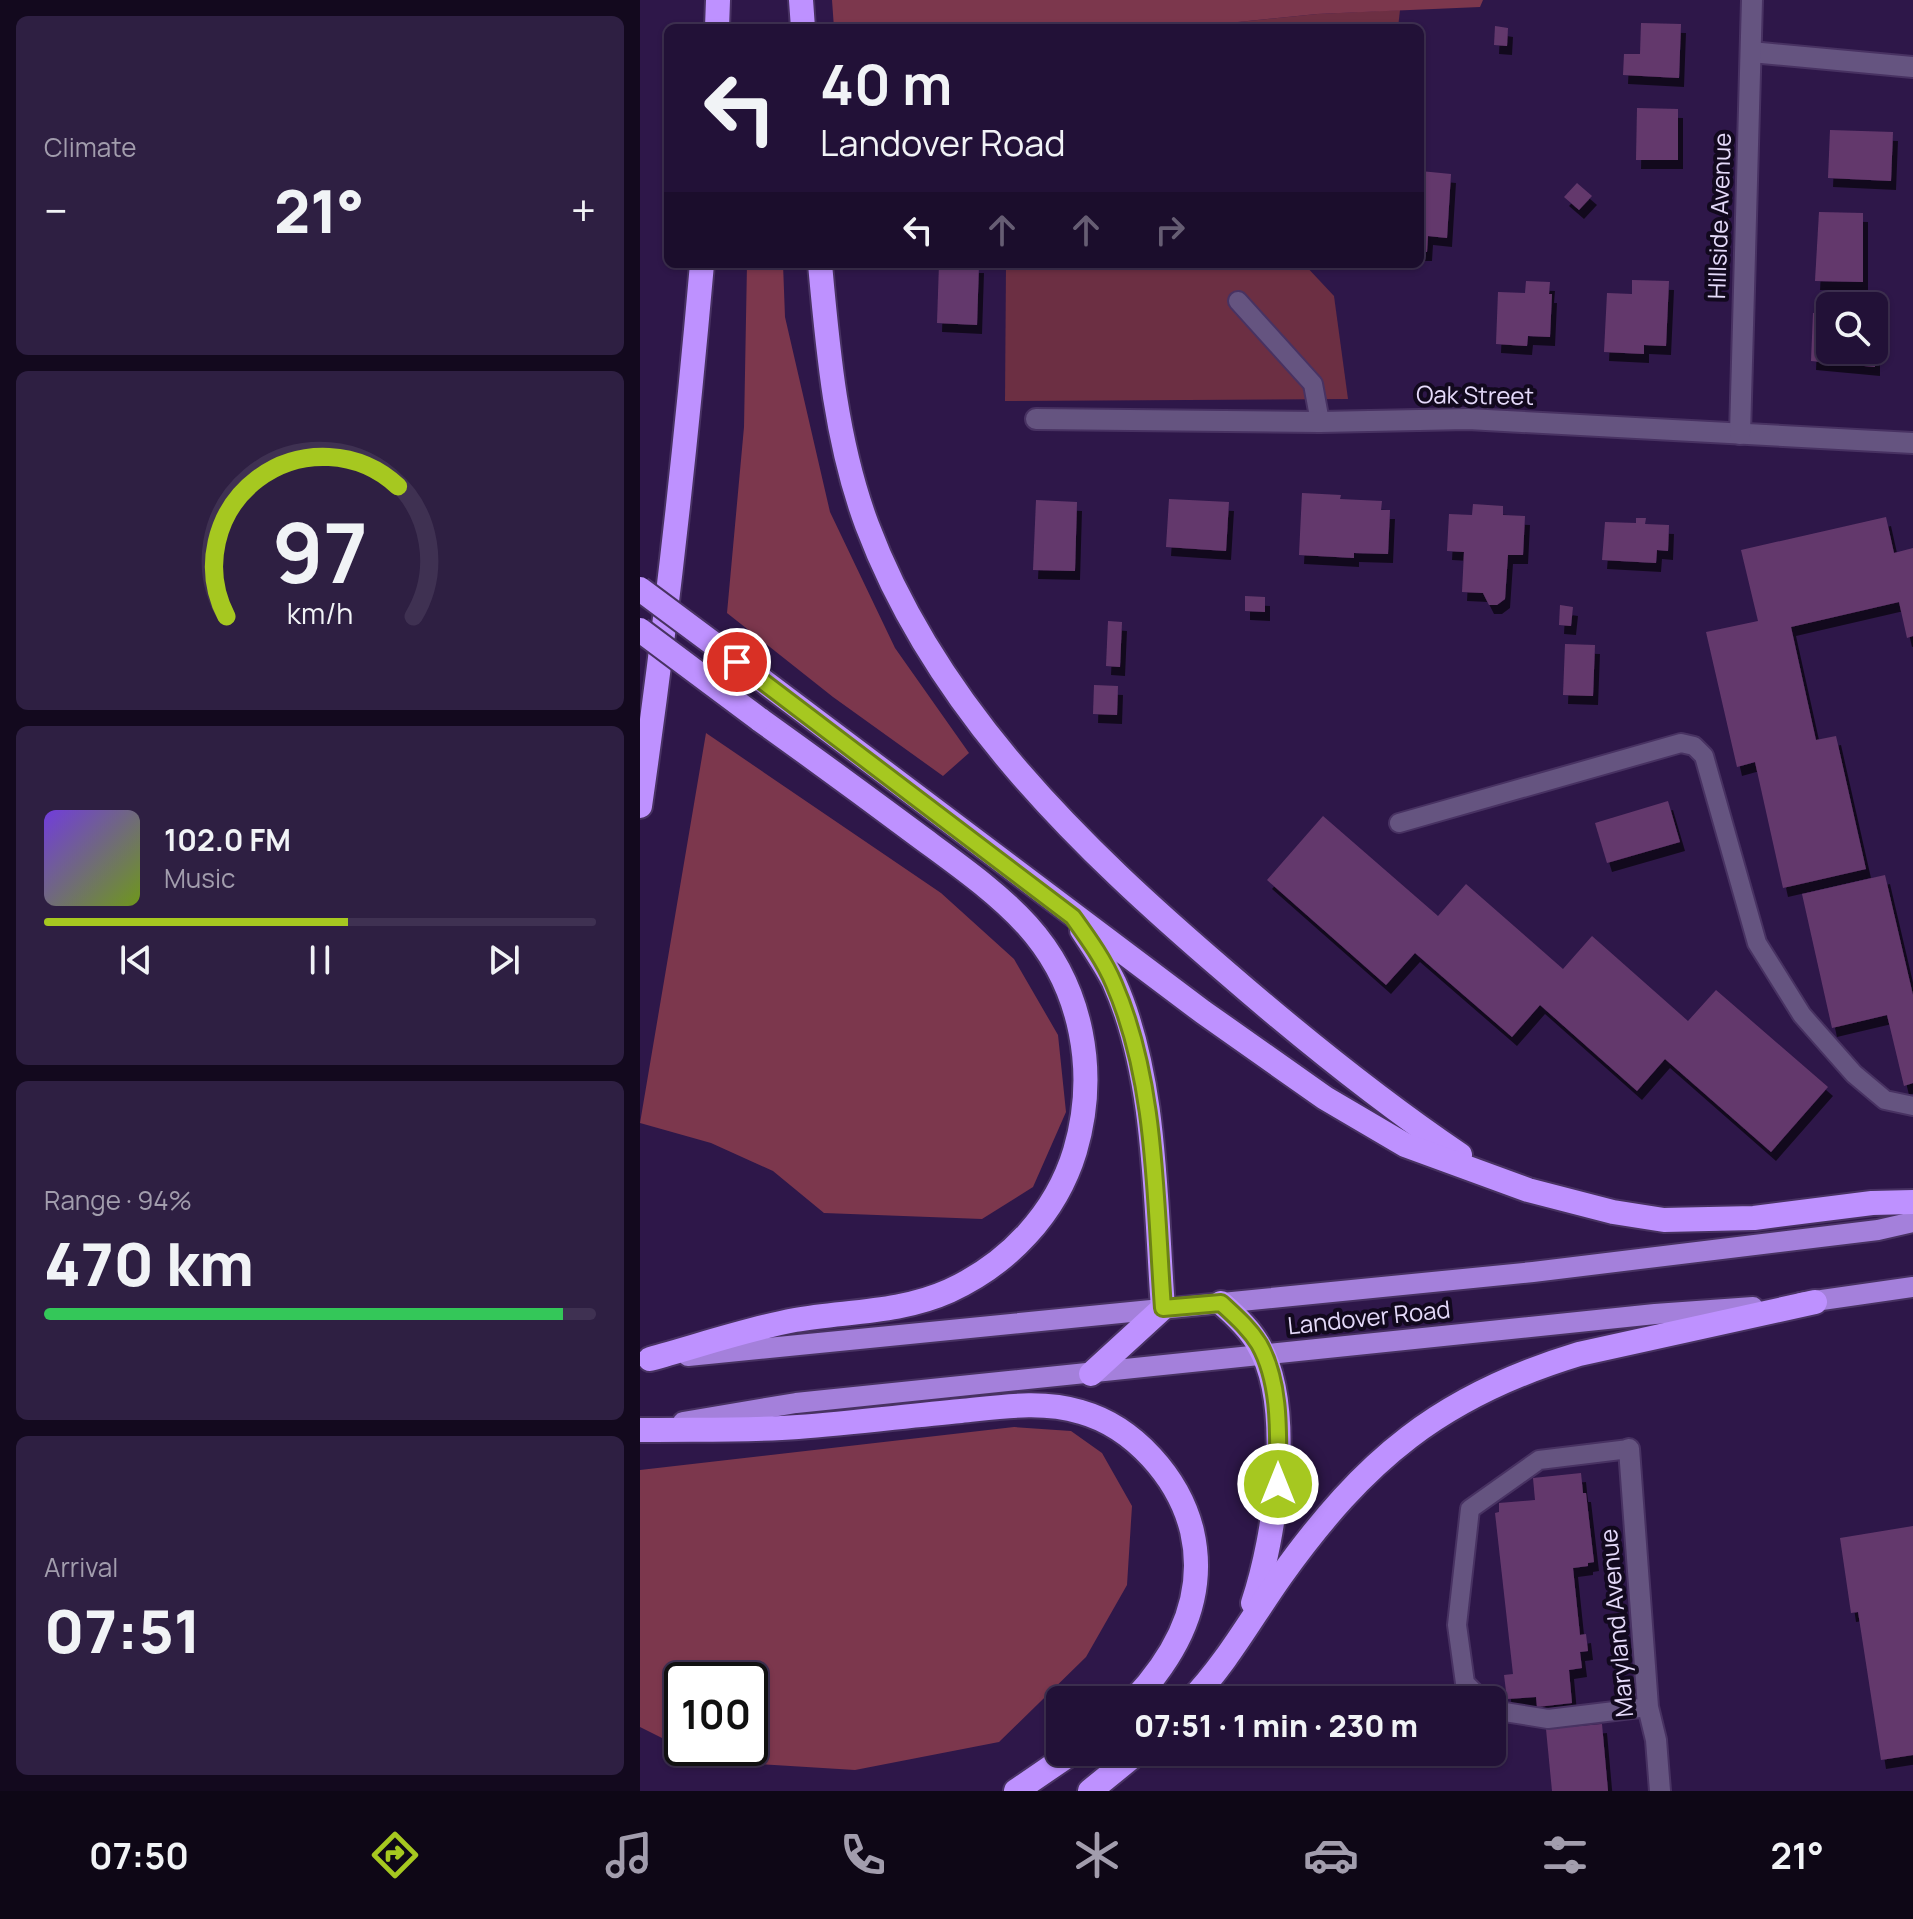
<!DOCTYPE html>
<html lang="en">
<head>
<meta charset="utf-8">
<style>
	:root { --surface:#221137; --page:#2e1f42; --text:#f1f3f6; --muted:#a29dad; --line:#3f3152; --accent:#a6c820 }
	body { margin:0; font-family:Manrope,sans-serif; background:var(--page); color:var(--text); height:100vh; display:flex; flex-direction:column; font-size:30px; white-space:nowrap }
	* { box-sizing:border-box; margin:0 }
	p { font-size:26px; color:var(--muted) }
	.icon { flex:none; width:44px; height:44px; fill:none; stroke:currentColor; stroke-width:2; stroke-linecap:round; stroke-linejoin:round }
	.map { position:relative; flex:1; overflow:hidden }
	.details { display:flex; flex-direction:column; gap:16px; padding:16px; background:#13091e; width:640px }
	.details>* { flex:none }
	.hud { position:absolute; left:24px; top:24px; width:760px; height:244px; border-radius:12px; box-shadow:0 2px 6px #0004,0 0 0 2px var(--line); background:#221137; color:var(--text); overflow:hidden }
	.fabs { position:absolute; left:1176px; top:292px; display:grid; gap:16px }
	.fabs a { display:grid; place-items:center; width:72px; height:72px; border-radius:12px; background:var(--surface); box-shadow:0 2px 6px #0004,0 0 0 2px var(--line); font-size:40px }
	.speed { position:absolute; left:24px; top:1662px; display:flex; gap:16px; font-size:40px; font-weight:700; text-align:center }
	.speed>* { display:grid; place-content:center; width:104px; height:104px; border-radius:50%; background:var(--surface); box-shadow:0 2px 6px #0004,0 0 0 2px var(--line); line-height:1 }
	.speed .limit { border:4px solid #111; border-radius:12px; background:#fff; color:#111 }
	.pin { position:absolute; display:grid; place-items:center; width:68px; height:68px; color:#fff; margin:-34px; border:4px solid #fff; border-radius:50%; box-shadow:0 2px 8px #0007 }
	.me { position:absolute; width:88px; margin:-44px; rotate:0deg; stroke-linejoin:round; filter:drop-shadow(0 0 6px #0008) }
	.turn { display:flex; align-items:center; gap:28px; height:168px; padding:0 24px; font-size:36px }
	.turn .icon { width:104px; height:104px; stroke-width:2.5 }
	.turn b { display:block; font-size:56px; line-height:68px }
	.lanes { display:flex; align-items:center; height:76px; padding:0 24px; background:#0003; justify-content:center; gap:40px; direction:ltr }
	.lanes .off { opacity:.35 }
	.big { font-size:60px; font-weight:800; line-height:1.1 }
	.details .card { flex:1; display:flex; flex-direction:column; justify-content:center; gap:12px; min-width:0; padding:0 28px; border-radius:12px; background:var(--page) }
	.details .dial { align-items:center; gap:0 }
	.dial svg { height:208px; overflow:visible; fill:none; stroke:var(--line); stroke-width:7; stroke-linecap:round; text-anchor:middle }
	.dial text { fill:var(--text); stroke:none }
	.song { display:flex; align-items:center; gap:24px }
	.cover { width:96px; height:96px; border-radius:12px; background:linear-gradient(135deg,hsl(260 70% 55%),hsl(80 70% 35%)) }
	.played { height:8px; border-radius:4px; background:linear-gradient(90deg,var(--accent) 55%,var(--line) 55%) }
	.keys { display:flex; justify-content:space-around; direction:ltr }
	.heat { display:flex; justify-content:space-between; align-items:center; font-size:44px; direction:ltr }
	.charge { height:12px; border-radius:6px; background:linear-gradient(90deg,#34c759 94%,var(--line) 0) }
	.trip { position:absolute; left:406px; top:1686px; width:460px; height:80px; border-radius:12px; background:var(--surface); box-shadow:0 2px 6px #0004,0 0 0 2px var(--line); font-weight:800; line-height:80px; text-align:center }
	.tabs { display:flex; height:128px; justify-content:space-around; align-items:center; background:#0e0716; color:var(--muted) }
	.tabs .icon { width:56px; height:56px }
	.tabs .current { color:var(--accent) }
	.tabs b { font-size:36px; color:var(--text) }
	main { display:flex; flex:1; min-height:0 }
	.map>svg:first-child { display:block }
	.green { fill:#6c2f43 }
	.forest { fill:#7c374d }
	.building { fill:#64386c; filter:url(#shadow) }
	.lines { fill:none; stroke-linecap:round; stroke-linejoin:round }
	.service-casing { stroke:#483262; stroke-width:22 }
	.minor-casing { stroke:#483262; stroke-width:24 }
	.primary-casing { stroke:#483262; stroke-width:24 }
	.motorway-casing { stroke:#483262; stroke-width:28 }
	.service { stroke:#655480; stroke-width:18 }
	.minor { stroke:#655480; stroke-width:20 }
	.primary { stroke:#a480db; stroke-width:20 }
	.motorway { stroke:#be91ff; stroke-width:24 }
	.motorway-bridge-casing { stroke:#483262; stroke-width:28; stroke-linecap:butt }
	.motorway-bridge { stroke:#be91ff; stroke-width:24 }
	.route-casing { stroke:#6c8215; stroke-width:20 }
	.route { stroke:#a6c820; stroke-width:14 }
	.labels { text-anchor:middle; stroke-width:8; stroke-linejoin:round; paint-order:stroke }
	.street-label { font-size:24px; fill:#e5dafa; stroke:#12091e }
</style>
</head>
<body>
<main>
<section class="details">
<div class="card"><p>Climate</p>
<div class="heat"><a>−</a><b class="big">21°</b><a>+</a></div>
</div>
<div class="card dial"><svg viewBox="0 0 100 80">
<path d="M14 69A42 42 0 1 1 86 69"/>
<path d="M14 69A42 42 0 0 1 80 19" stroke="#a6c820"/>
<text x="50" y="56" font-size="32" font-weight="700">97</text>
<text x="50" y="72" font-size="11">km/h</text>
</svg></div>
<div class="card">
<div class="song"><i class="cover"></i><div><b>102.0 FM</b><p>Music</p></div></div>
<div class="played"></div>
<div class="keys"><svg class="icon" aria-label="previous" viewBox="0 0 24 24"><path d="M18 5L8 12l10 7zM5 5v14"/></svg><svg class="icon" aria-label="pause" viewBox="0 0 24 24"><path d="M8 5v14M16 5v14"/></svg><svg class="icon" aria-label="next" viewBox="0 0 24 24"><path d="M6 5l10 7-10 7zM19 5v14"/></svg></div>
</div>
<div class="card"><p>Range · 94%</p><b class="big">470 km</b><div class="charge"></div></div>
<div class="card"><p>Arrival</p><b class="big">07:51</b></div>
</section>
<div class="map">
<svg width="1273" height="1791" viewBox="0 0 1273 1791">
	<defs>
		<filter id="shadow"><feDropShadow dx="5" dy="9" stdDeviation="0" flood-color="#0009"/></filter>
	</defs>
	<rect width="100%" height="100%" fill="#2e1749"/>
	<g class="green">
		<polygon points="760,10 758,28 540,28 677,14"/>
		<polygon points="366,264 664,264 694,296 708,399 365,401"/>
	</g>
	<g class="forest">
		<polygon points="192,0 843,0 840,7 677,14 540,28 194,28"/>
		<polygon points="107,264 143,264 145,317 190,512 255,648 329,753 303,776 193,697 87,613 104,427"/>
		<polygon points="66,733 301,893 374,959 418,1035 426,1112 393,1187 342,1219 184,1213 133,1171 71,1143 0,1123"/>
		<polygon points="374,1427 431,1431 462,1453 492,1506 487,1585 446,1657 359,1742 215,1770 69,1761 43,1748 110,1748 110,1680 42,1680 42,1748 0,1727 0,1470"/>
	</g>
	<g class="building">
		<polygon points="1001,23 1041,24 1039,78 983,75 984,54 1000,54"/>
		<polygon points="855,26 868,28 867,46 854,45"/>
		<polygon points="997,108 1038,109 1038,160 996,160"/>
		<polygon points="1190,130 1253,132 1251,181 1188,178"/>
		<polygon points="780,171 811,174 807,238 788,236 787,252 780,252"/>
		<polygon points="937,183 952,196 939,210 924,197"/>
		<polygon points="1179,212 1223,213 1223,282 1175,281"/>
		<polygon points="299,264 339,264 337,325 297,323"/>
		<polygon points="992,280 1029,281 1026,346 1004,345 1004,354 964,352 967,293 992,294"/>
		<polygon points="886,281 910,282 909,294 912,294 910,337 888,336 887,346 856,344 858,292 885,293"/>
		<polygon points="1173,313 1190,314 1190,350 1235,350 1235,367 1171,361"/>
		<polygon points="662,493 701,495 700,499 742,501 741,510 750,510 748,554 714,553 714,558 659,555"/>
		<polygon points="529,499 589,502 586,551 526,547"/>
		<polygon points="396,500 437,502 435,571 393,570"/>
		<polygon points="833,504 863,506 863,515 885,516 883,555 868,555 865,599 857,605 849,605 843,593 822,592 824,552 807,551 809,514 832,515"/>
		<polygon points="1246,517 1254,553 1273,548 1273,636 1267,638 1259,602 1151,627 1176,740 1196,736 1226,869 1143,888 1115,762 1097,767 1066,632 1118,621 1101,550"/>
		<polygon points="996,518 1006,518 1005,524 1029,525 1028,551 1017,550 1016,563 962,560 965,522 996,523"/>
		<polygon points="605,596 625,597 625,612 605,611"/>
		<polygon points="920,605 933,607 931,626 919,625"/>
		<polygon points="468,621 482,622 480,667 466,666"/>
		<polygon points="925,644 955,645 953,696 923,695"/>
		<polygon points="454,685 478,686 477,715 453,714"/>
		<polygon points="1028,801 1040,842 967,863 955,823"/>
		<polygon points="683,816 798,916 826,884 923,969 952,936 1048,1021 1076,990 1188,1087 1131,1152 1025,1059 997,1091 900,1005 872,1037 775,953 746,985 627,880"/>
		<polygon points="1245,875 1273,995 1273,1083 1264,1086 1247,1015 1192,1028 1162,894"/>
		<polygon points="941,1473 943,1493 946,1493 954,1562 948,1563 948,1566 933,1568 940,1635 946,1634 948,1651 940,1652 942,1668 929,1670 932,1703 897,1707 896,1697 867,1699 864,1675 873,1674 855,1513 859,1512 859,1503 895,1500 893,1478"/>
		<polygon points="1273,1526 1273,1755 1241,1760 1218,1612 1211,1613 1200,1538"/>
		<polygon points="962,1724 968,1791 912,1791 906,1729"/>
	</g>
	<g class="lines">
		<g class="service-casing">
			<g id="service">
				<polyline points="598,301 673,384 680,422"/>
				<polyline points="759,823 1041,743 1054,746 1064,756 1117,943 1162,1015 1214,1074 1245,1100 1273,1106"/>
				<polyline points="842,1700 825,1683 817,1625 830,1509 899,1460 989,1449"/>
				<polyline points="852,1710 908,1719 1008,1707"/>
			</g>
		</g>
		<g class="minor-casing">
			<g id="minor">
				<polyline points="1111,52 1273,67"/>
				<polyline points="396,419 680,422 828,419 1273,443"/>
				<polyline points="1100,434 1112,0"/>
				<polyline points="989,1449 1008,1707 1016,1740 1020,1791"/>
			</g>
		</g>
		<g class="primary-casing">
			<g id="primary">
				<polyline points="1161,1303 1273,1287"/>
				<polyline points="48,1356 893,1272 1238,1230 1273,1222"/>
				<polyline points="43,1422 156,1403 1015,1314 1113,1307"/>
			</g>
		</g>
		<g class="motorway-casing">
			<g id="motorway">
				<polyline points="161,0 163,28"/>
				<polyline points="77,28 78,0"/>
				<path d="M180 264C188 352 196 442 227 525 296 709 441 848 587 973 662 1038 739 1100 820 1155"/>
				<polyline points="122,680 563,1012 685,1098 765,1145 888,1190 973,1212 1024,1220 1114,1218 1232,1203 1273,1202"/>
				<path d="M0 806C26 626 46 445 62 264"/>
				<path d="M442 930C453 947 465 964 474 982 517 1078 515 1204 523 1308L451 1374"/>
				<path d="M581 1303C595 1315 609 1328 618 1344 655 1406 635 1538 613 1603"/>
				<path d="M10 1359C58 1346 107 1329 155 1320 207 1311 260 1313 309 1291 368 1264 416 1214 435 1151 458 1073 443 987 387 925 355 890 314 862 275 833 224 795 172 757 119 719"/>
				<path d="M0 1430C52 1429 105 1431 158 1427 212 1423 266 1416 321 1411 360 1407 402 1400 441 1412 494 1427 539 1478 552 1531 567 1596 538 1653 494 1700"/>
				<path d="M551 1700C586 1664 612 1617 641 1576 724 1460 800 1396 939 1354L1175 1302"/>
				<polyline points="376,1791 433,1752"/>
				<polyline points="450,1791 498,1752"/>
			</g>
		</g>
		<use href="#service" class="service"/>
		<use href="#minor" class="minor"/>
		<use href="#primary" class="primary"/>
		<use href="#motorway" class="motorway"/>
		<g class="motorway-bridge-casing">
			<g id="motorway-bridge">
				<polyline points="0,589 122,680"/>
				<polyline points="0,630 119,719"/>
			</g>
		</g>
		<use href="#motorway-bridge" class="motorway-bridge"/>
	</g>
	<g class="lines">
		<g class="route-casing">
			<path id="route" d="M97 662 433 917C448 938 464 960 474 984 517 1083 515 1202 523 1308L581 1303C595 1316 609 1328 619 1344 642 1385 638 1439 638 1484"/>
		</g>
		<use href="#route" class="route"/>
	</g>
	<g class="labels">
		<g class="street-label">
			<text transform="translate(1080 216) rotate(-88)" y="8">Hillside Avenue</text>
			<text transform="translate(835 396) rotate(1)" y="8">Oak Street</text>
			<text transform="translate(729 1318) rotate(-6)" y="8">Landover Road</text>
			<text transform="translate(977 1623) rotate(-95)" y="8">Maryland Avenue</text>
		</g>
	</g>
</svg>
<div class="fabs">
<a><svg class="icon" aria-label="search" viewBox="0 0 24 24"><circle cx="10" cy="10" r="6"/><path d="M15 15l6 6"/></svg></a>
</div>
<div class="speed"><div class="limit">100</div></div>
<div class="pin" style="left:97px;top:662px;background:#d93025"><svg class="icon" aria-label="arrive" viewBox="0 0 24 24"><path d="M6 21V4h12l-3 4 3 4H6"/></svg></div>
<svg class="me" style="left:638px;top:1484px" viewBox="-20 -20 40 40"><circle r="17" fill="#a6c820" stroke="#fff" stroke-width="3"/><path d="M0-11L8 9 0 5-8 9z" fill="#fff"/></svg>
<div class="trip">07:51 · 1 min · 230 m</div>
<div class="hud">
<div class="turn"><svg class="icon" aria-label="left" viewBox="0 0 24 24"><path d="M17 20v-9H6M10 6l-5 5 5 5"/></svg><div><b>40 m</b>Landover Road</div></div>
<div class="lanes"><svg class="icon" aria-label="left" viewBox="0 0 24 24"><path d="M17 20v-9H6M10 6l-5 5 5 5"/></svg><svg class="icon off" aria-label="ahead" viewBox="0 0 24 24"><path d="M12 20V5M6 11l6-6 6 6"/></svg><svg class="icon off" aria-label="ahead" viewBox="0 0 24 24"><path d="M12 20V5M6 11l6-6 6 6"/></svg><svg class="icon off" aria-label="right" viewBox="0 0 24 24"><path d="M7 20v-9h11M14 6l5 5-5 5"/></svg></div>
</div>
</div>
</main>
<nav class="tabs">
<b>07:50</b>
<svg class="icon current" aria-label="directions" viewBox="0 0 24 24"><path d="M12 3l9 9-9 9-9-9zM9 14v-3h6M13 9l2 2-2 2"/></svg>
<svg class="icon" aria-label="music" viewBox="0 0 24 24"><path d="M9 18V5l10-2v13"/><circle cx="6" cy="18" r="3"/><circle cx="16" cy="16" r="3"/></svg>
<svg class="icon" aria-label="phone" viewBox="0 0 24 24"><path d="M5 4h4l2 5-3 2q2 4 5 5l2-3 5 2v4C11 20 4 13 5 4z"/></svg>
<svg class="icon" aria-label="climate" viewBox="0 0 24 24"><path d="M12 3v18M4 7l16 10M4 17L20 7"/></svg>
<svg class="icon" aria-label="car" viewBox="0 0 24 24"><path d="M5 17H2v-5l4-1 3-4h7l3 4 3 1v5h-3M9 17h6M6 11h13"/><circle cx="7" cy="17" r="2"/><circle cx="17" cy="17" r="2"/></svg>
<svg class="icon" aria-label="filters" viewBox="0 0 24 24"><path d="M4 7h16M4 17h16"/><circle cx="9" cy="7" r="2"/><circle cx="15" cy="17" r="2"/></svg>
<b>21°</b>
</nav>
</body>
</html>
